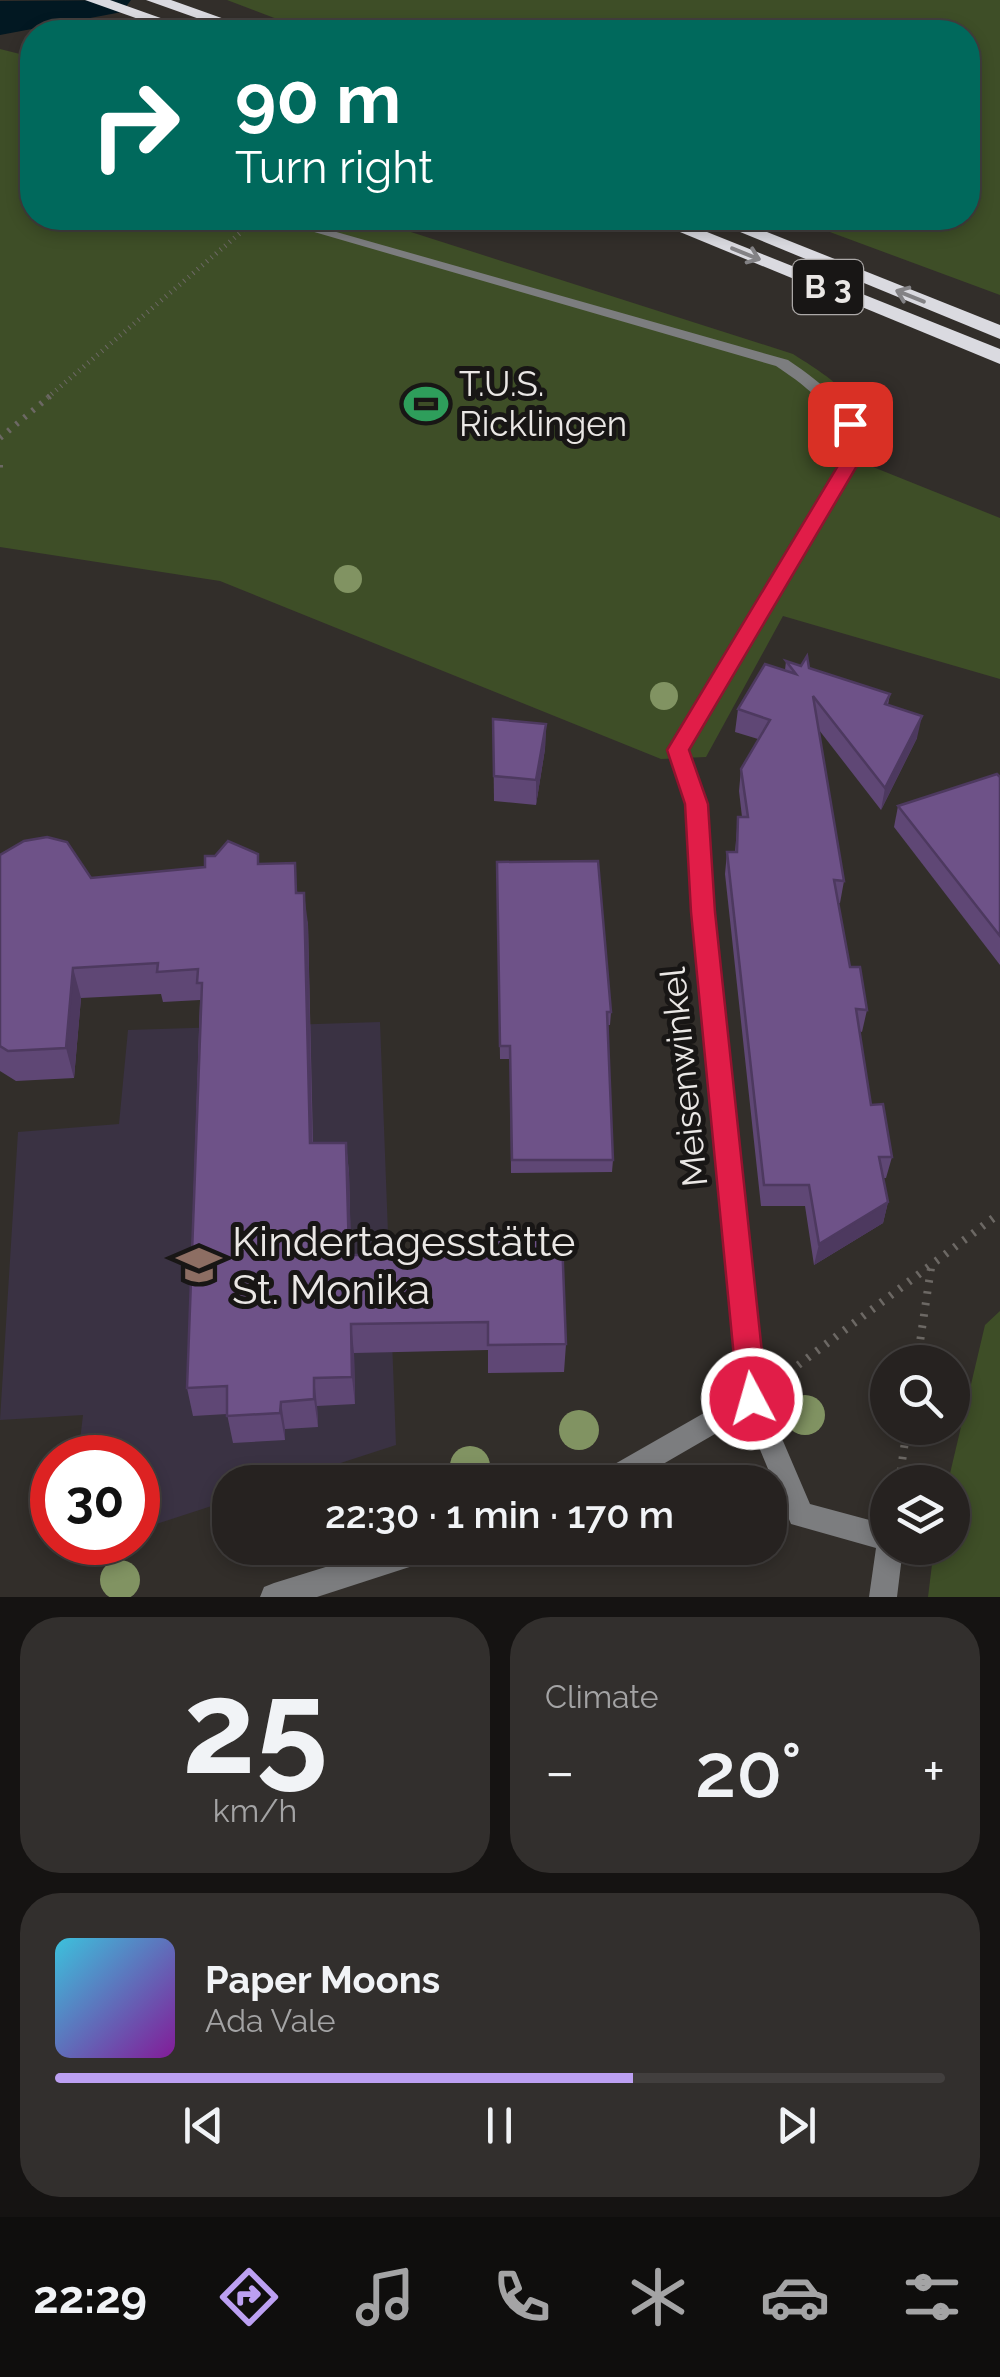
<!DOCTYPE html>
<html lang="en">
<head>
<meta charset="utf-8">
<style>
	:root { --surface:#262220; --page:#322f2d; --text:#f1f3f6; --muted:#a4a4a5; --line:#423f3e; --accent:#bca0f2 }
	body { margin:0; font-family:Raleway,sans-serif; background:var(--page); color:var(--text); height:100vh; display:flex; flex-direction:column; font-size:38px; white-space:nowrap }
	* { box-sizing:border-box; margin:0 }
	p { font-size:32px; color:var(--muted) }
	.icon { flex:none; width:55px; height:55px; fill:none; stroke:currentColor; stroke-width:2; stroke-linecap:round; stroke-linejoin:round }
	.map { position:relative; height:1597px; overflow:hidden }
	.side { display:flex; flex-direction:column; gap:20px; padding:20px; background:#151312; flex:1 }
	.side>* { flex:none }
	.hud { position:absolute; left:20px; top:20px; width:960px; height:210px; border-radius:40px; box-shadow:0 5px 15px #0003,0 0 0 2px var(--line); background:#00695c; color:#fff; overflow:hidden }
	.buttons { position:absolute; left:870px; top:1345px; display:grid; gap:20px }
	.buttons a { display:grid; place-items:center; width:100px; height:100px; border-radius:50%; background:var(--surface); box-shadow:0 5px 15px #0003,0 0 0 2px var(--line); font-size:50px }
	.speed { position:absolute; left:30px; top:1435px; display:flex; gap:20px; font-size:50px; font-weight:700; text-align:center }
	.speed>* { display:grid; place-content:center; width:130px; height:130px; border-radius:50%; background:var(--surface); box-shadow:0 5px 15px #0003,0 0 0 2px var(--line); line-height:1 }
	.speed .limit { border:15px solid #d22; background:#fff; color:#111 }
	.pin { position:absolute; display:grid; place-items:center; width:85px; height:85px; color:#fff; margin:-42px; border-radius:20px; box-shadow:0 5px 15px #0006 }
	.me { position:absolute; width:110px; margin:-55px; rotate:354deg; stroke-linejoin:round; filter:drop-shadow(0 0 8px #0008) }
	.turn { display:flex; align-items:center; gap:35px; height:210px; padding:0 50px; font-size:45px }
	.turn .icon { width:130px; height:130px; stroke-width:2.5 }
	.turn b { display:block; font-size:70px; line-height:85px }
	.big { font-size:75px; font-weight:600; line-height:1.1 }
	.side .widget { flex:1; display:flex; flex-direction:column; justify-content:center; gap:15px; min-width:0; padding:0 35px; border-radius:40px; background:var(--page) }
	.side .dial { align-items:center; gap:0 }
	.dial b { font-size:130px; line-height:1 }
	.song { display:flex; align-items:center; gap:30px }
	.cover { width:120px; height:120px; border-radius:15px; background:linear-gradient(135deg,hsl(190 70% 55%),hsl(290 70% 35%)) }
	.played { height:10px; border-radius:5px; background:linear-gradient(90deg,var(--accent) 65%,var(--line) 65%) }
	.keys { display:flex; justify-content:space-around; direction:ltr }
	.heat { display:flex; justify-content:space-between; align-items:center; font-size:55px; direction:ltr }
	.side .tiles { flex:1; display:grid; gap:20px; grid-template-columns:1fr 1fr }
	.widget:last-child { grid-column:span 2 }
	.trip { position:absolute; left:212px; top:1465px; width:575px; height:100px; border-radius:40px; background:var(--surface); box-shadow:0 5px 15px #0003,0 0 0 2px var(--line); font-weight:600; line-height:100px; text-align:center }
	.menu { display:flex; height:160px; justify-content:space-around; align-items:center; background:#0f0e0d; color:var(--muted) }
	.menu .icon { width:70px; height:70px }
	.menu .on { color:var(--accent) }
	.menu b { font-size:45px; color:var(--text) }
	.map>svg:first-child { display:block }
	.education { fill:#3a3243 }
	.green { fill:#3e4e27 }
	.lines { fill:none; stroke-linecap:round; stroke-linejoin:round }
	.river { fill:#021822; fill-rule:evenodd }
	.path-far2 { stroke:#6c6864; stroke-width:5; stroke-dasharray:1 5; stroke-linecap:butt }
	.path-far1 { stroke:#6c6864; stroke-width:6; stroke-dasharray:2.5 8; stroke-linecap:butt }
	.path { stroke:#6c6864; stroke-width:8; stroke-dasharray:2.5 9; stroke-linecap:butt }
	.service { fill:#7c7d7f; fill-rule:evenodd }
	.minor { fill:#7c7d7f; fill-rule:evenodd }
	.trunk { fill:#dadae0; fill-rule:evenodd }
	.tree { fill:#819362 }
	.wall { fill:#5f4775 }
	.shaded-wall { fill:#4d395f }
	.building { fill:#6e5288; stroke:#4d395f; stroke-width:2.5 }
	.oneway { stroke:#838285 }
	.route { fill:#e11d48; stroke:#92132f; stroke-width:2.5 }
	.labels { text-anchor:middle; stroke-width:10; stroke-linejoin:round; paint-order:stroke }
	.shield { fill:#181615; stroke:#aba8a7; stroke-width:2.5 }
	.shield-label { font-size:32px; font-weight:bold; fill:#eae7e5 }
	.poi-label { font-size:35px; fill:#eae7e5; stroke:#181615; text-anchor:start }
	.street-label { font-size:35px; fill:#eae7e5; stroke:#181615 }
	.near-poi-label { font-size:42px; fill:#eae7e5; stroke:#181615; text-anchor:start }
</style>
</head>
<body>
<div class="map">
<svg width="1000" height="1597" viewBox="0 0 1000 1597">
	<rect width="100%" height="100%" fill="#322e2a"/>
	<polygon class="education" points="380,1022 396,1445 282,1482 230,1482 230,1500 138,1530 138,1458 78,1457 83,1415 0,1420 18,1132 119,1124 128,1030"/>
	<g class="green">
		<polygon points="227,0 1000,0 1000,295 792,218 968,218 968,32 311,32"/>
		<path d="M0 49 32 57V218H367L793 354C847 388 865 402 873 467L1000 518V679L783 616 706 757 661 759 220 581 0 547Z"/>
		<polygon points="1000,1311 1000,1597 928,1597 934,1548 952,1548 952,1482 948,1482 985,1325"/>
	</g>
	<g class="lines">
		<polygon class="river" points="131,0 122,12 0,35 0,1"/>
		<polyline class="path-far2" points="47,398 246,228"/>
		<g class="path-far1">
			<polyline points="0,438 50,396"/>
			<polyline points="0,465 0,469"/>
		</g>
		<g class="path">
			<polyline points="917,1362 931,1268"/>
			<polyline points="789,1372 1000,1213"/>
			<polyline points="899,1482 907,1428"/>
		</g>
		<path class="service" d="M266 218H287L788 360C825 385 853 408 863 454L685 755 678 757 668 750 847 454C838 411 812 390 776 366Z"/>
		<g class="minor">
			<polygon points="678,743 688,750 706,804 714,912 765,1399 810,1504 888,1525 888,1548 903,1548 897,1597 869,1597 876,1548 791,1524 746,1416 632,1482 595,1482 599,1473 739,1393 692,912 686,804 668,750"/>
			<polygon points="387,1548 442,1548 438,1557 428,1561 317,1597 260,1597 264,1587 274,1583"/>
		</g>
		<g class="trunk">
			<polygon points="85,0 110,0 200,32 175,32"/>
			<polygon points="146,0 171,0 261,32 236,32"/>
			<polygon points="646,218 672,218 1000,349 1000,364"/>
			<polygon points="706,218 732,218 1000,325 1000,339"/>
		</g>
	</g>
	<g class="tree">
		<circle cx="348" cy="579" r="14"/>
		<circle cx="664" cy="696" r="14"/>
		<circle cx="805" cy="1415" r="20"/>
		<circle cx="579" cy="1430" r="20"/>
		<circle cx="470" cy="1466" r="20"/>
		<circle cx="120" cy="1580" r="20"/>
	</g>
	<g class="wall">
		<polygon points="786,661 890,694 888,705 917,738 881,810 819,730 844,881 840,903 838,903 850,967 867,1010 862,1032 859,1031 871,1105 892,1157 886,1178 883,1178 888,1202 883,1223 814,1265 805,1206 761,1206 725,874 727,852 735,852 738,817 742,817 739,791 741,769 758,739 735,732 738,709 785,670"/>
		<polygon points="493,719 546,724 545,749 536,805 494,801"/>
		<polygon points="1000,777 1000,965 894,827 898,806"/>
		<polygon points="0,855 91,878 260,864 299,893 308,924 313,1143 346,1143 349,1173 351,1255 566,1344 564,1372 488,1373 488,1350 354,1353 355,1404 317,1406 318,1427 285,1429 285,1440 233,1443 227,1414 193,1416 187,1388 200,1000 163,1002 161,994 81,998 74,1078 16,1081 0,1071"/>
		<polygon points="497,862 611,1012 610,1025 608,1025 613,1160 612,1172 511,1173 510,1059 500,1059"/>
	</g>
	<g class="shaded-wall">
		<polygon points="922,716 917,738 881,810 885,788"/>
		<polygon points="546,724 545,749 536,805 536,780"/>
		<polygon points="304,893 308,924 313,1172 310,1143"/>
		<polygon points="73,968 81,998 74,1078 66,1048"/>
		<polygon points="346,1143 349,1173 352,1284 349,1255"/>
		<polygon points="888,1202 883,1223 814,1265 819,1244"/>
		<polygon points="351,1324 354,1353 355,1404 352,1377"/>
		<polygon points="314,1378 317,1406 318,1427 314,1399"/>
		<polygon points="281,1402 285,1429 285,1440 280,1413"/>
	</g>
	<g class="building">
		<polygon points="807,656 809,668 890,694 885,704 922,716 885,788 813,696 844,881 834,880 850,967 860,967 867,1010 856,1009 871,1105 883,1104 892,1157 879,1157 888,1202 819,1244 809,1185 764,1185 727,852 737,852 738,817 748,817 741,769 770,720 738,709 765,664 796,674 786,661 801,666"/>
		<polygon points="493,719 546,724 536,780 494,776"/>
		<polygon points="997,774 1000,777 1000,936 898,806"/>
		<polygon points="47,837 67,842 91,878 205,867 205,856 215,856 228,841 258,854 258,864 295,863 296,893 304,893 310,1143 346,1143 349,1255 495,1255 496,1239 562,1239 566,1344 488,1345 488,1322 351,1324 352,1377 314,1378 314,1399 281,1402 280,1413 227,1416 227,1386 187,1388 202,983 197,983 198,969 157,972 158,963 73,968 66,1048 8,1051 0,1046 0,855 24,841"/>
		<polygon points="598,861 611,1012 607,1012 613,1160 512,1160 510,1046 500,1046 497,862"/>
	</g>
	<defs><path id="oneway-shaft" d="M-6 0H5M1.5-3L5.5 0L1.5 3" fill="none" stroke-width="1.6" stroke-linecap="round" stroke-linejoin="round" transform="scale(2.5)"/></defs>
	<g class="oneway">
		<use href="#oneway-shaft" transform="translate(746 254) rotate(22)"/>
		<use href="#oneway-shaft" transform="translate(910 296) rotate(-158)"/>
	</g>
	<polygon class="route" points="844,421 860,424 864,454 689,750 708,804 715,912 767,1399 763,1409 752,1413 742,1409 738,1399 691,912 685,804 667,750 845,454"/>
	<defs>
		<g id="stadium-bare" transform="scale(3.45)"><path d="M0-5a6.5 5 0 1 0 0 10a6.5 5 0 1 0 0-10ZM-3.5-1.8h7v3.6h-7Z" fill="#2e9e5b" stroke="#181615" stroke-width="2.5" paint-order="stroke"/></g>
		<g id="school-bare" transform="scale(3.45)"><path d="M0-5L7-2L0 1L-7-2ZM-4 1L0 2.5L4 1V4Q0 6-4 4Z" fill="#8d6e63" stroke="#181615" stroke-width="2.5" paint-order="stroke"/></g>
	</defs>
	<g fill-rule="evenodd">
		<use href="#stadium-bare" x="426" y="404"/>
		<use href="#school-bare" x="199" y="1265"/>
	</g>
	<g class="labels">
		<rect class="shield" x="793" y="260" width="70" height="54" rx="8"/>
		<g class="shield-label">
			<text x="828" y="298">B 3</text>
		</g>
		<g class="poi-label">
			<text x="459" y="396">T.U.S.<tspan x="459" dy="40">Ricklingen</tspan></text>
		</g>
		<g class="street-label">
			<text transform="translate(684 1077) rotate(-96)" y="12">Meisenwinkel</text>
		</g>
		<g class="near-poi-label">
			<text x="232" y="1256">Kindertagesstätte<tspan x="232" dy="48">St. Monika</tspan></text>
		</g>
	</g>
</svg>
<div class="buttons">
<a><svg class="icon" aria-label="search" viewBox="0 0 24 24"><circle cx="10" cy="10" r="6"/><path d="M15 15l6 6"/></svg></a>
<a><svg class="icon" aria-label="layers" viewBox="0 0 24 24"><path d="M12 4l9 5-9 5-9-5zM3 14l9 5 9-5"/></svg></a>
</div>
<div class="speed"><div class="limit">30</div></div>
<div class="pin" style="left:850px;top:424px;background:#d93025"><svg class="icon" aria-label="arrive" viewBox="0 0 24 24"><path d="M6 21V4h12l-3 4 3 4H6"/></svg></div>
<svg class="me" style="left:752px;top:1399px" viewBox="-20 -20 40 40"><circle r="17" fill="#e11d48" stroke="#fff" stroke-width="3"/><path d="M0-11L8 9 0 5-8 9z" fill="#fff"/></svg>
<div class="trip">22:30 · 1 min · 170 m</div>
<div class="hud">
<div class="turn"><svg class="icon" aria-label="right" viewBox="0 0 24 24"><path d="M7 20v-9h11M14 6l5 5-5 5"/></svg><div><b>90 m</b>Turn right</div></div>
</div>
</div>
<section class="side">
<div class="tiles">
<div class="widget dial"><b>25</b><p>km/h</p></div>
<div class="widget"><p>Climate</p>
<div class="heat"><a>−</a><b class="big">20°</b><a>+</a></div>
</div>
<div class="widget">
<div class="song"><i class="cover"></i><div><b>Paper Moons</b><p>Ada Vale</p></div></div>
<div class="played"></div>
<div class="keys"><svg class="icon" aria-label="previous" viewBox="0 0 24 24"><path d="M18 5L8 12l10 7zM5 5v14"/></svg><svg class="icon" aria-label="pause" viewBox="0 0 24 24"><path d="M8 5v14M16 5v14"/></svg><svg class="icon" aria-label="next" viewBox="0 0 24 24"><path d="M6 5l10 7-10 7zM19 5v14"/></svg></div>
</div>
</div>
</section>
<nav class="menu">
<b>22:29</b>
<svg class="icon on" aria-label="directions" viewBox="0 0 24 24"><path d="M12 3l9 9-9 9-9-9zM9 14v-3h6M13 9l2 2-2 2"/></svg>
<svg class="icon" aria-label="music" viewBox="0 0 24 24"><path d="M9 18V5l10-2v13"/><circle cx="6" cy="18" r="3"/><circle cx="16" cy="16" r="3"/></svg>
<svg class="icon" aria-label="phone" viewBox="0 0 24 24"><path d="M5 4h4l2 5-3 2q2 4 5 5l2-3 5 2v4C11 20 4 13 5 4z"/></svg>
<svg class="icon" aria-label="climate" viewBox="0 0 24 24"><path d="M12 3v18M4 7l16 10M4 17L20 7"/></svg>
<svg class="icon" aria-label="car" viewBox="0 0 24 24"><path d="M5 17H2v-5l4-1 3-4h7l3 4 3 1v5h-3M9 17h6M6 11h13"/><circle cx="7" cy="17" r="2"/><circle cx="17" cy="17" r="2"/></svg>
<svg class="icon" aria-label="filters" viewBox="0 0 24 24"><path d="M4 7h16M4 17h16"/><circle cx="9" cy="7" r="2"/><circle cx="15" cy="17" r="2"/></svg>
</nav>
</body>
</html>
